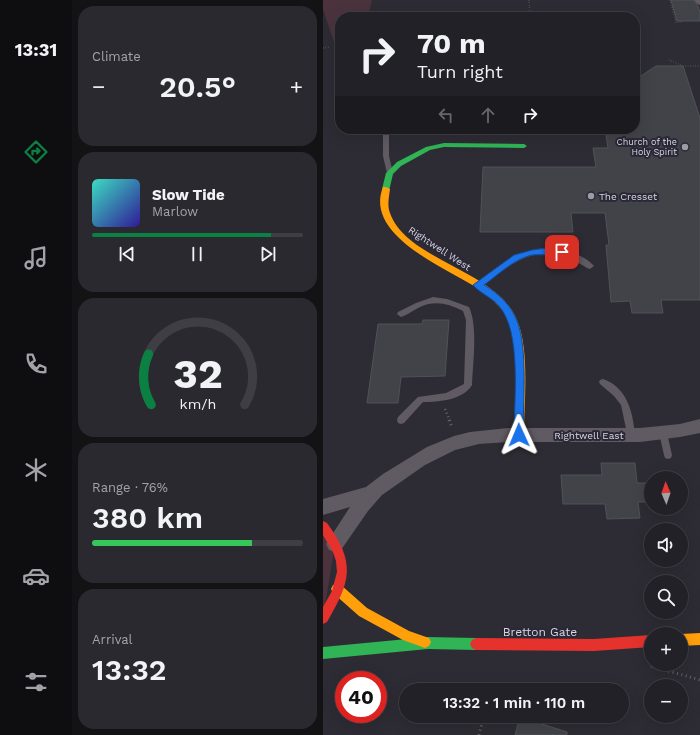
<!DOCTYPE html>
<html lang="en">
<head>
<meta charset="utf-8">
<style>
	:root { --surface:#222127; --page:#2a292f; --text:#f1f3f6; --muted:#a2a3a7; --line:#3f3e44; --accent:#0b8043 }
	body { margin:0; font-family:"Work Sans",sans-serif; background:var(--page); color:var(--text); height:100vh; display:flex; flex-direction:column; font-size:15px; white-space:nowrap }
	* { box-sizing:border-box; margin:0 }
	p { font-size:13px; color:var(--muted) }
	.icon { flex:none; width:22px; height:22px; fill:none; stroke:currentColor; stroke-width:2; stroke-linecap:round; stroke-linejoin:round }
	.map { position:relative; flex:1; overflow:hidden }
	.sheet { display:flex; flex-direction:column; gap:6px; padding:6px; background:#131215; width:251px }
	.sheet>* { flex:none }
	.guide { position:absolute; left:12px; top:12px; width:305px; height:122px; border-radius:16px; box-shadow:0 4px 16px #0002,0 0 0 1px var(--line); background:#222127; color:var(--text); overflow:hidden }
	.needle { width:26px; rotate:358deg }
	.buttons { position:absolute; left:321px; top:471px; display:grid; gap:8px }
	.buttons a { display:grid; place-items:center; width:44px; height:44px; border-radius:50%; background:var(--surface); box-shadow:0 4px 16px #0002,0 0 0 1px var(--line); font-size:20px }
	.speed { position:absolute; left:12px; top:671px; display:flex; gap:8px; font-size:20px; font-weight:700; text-align:center }
	.speed>* { display:grid; place-content:center; width:52px; height:52px; border-radius:50%; background:var(--surface); box-shadow:0 4px 16px #0002,0 0 0 1px var(--line); line-height:1 }
	.speed .limit { border:6px solid #d22; background:#fff; color:#111 }
	.pin { position:absolute; display:grid; place-items:center; width:34px; height:34px; color:#fff; margin:-17px; border-radius:8px; box-shadow:0 2px 6px #0006 }
	.me { position:absolute; width:44px; margin:-22px; rotate:359deg; stroke-linejoin:round; filter:drop-shadow(0 0 3px #0008) }
	.turn { display:flex; align-items:center; gap:14px; height:84px; padding:0 16px; font-size:18px }
	.turn .icon { width:52px; height:52px; stroke-width:2.5 }
	.turn b { display:block; font-size:28px; line-height:34px }
	.lanes { display:flex; align-items:center; height:38px; padding:0 16px; background:#0003; justify-content:center; gap:20px; direction:ltr }
	.lanes .off { opacity:.35 }
	.big { font-size:30px; font-weight:600; line-height:1.1 }
	.sheet .card { flex:1; display:flex; flex-direction:column; justify-content:center; gap:6px; min-width:0; padding:0 14px; border-radius:16px; background:var(--page) }
	.sheet .dial { align-items:center; gap:0 }
	.dial svg { height:104px; overflow:visible; fill:none; stroke:var(--line); stroke-width:7; stroke-linecap:round; text-anchor:middle }
	.dial text { fill:var(--text); stroke:none }
	.song { display:flex; align-items:center; gap:12px }
	.cover { width:48px; height:48px; border-radius:6px; background:linear-gradient(135deg,hsl(170 70% 55%),hsl(250 70% 35%)) }
	.played { height:4px; border-radius:2px; background:linear-gradient(90deg,var(--accent) 85%,var(--line) 85%) }
	.keys { display:flex; justify-content:space-around; direction:ltr }
	.heat { display:flex; justify-content:space-between; align-items:center; font-size:22px; direction:ltr }
	.charge { height:6px; border-radius:3px; background:linear-gradient(90deg,#34c759 76%,var(--line) 0) }
	.trip { position:absolute; left:76px; top:683px; width:230px; height:40px; border-radius:20px; background:var(--surface); box-shadow:0 4px 16px #0002,0 0 0 1px var(--line); font-weight:600; line-height:40px; text-align:center }
	main { display:flex; flex:1; min-height:0 }
	.dock { display:flex; flex-direction:column; width:72px; justify-content:space-around; align-items:center; background:#0e0d10; color:var(--muted) }
	.dock .icon { width:28px; height:28px }
	.dock .on { color:var(--accent) }
	.dock b { font-size:18px; color:var(--text) }
	.map>svg:first-child { display:block }
	.green { fill:#4b333d }
	.building { fill:#424349; stroke:#515259 }
	.lines { fill:none; stroke-linecap:round; stroke-linejoin:round }
	.path-far2 { stroke:#68636a; stroke-width:1.5; stroke-dasharray:0.5 2; stroke-linecap:butt }
	.path-far1 { stroke:#68636a; stroke-width:2.5; stroke-dasharray:1 3; stroke-linecap:butt }
	.path { stroke:#68636a; stroke-width:3; stroke-dasharray:1 3.5; stroke-linecap:butt }
	.lane { fill:#605a62; fill-rule:evenodd }
	.street { fill:#605a62; fill-rule:evenodd }
	.fast { fill:#30b455; fill-rule:evenodd }
	.slow { fill:#ff9f0a; fill-rule:evenodd }
	.jam { fill:#e5322d; fill-rule:evenodd }
	.route { fill:#1a73e8; stroke:#114b97 }
	.poi-dot { fill:#9d9ba4; stroke:#2b2837; stroke-width:1.5 }
	.labels { text-anchor:middle; stroke-width:4; stroke-linejoin:round; paint-order:stroke }
	.far-poi-label { font-size:9px; fill:#d9d7e1; stroke:#2b2837; text-anchor:end }
	.poi-label { font-size:10px; fill:#d9d7e1; stroke:#2b2837; text-anchor:start }
	.street-label { font-size:10px; fill:#d9d7e1; stroke:#2b2837 }
	.near-street-label { font-size:12px; fill:#d9d7e1; stroke:#2b2837 }
</style>
</head>
<body>
<main>
<nav class="dock">
<b>13:31</b>
<svg class="icon on" aria-label="directions" viewBox="0 0 24 24"><path d="M12 3l9 9-9 9-9-9zM9 14v-3h6M13 9l2 2-2 2"/></svg>
<svg class="icon" aria-label="music" viewBox="0 0 24 24"><path d="M9 18V5l10-2v13"/><circle cx="6" cy="18" r="3"/><circle cx="16" cy="16" r="3"/></svg>
<svg class="icon" aria-label="phone" viewBox="0 0 24 24"><path d="M5 4h4l2 5-3 2q2 4 5 5l2-3 5 2v4C11 20 4 13 5 4z"/></svg>
<svg class="icon" aria-label="climate" viewBox="0 0 24 24"><path d="M12 3v18M4 7l16 10M4 17L20 7"/></svg>
<svg class="icon" aria-label="car" viewBox="0 0 24 24"><path d="M5 17H2v-5l4-1 3-4h7l3 4 3 1v5h-3M9 17h6M6 11h13"/><circle cx="7" cy="17" r="2"/><circle cx="17" cy="17" r="2"/></svg>
<svg class="icon" aria-label="filters" viewBox="0 0 24 24"><path d="M4 7h16M4 17h16"/><circle cx="9" cy="7" r="2"/><circle cx="15" cy="17" r="2"/></svg>
</nav>
<section class="sheet">
<div class="card"><p>Climate</p>
<div class="heat"><a>−</a><b class="big">20.5°</b><a>+</a></div>
</div>
<div class="card">
<div class="song"><i class="cover"></i><div><b>Slow Tide</b><p>Marlow</p></div></div>
<div class="played"></div>
<div class="keys"><svg class="icon" aria-label="previous" viewBox="0 0 24 24"><path d="M18 5L8 12l10 7zM5 5v14"/></svg><svg class="icon" aria-label="pause" viewBox="0 0 24 24"><path d="M8 5v14M16 5v14"/></svg><svg class="icon" aria-label="next" viewBox="0 0 24 24"><path d="M6 5l10 7-10 7zM19 5v14"/></svg></div>
</div>
<div class="card dial"><svg viewBox="0 0 100 80">
<path d="M14 69A42 42 0 1 1 86 69"/>
<path d="M14 69A42 42 0 0 1 12 30" stroke="#0b8043"/>
<text x="50" y="56" font-size="32" font-weight="700">32</text>
<text x="50" y="72" font-size="11">km/h</text>
</svg></div>
<div class="card"><p>Range · 76%</p><b class="big">380 km</b><div class="charge"></div></div>
<div class="card"><p>Arrival</p><b class="big">13:32</b></div>
</section>
<div class="map">
<svg width="377" height="735" viewBox="0 0 377 735">
	<rect width="100%" height="100%" fill="#2d2c34"/>
	<g class="green">
		<polygon points="0,0 49,0 45,17 17,17 17,44 12,45 0,9"/>
		<polygon points="0,526 12,544 0,618"/>
	</g>
	<g class="building">
		<polygon points="348,0 370,0 375,6 377,13 377,21 354,21"/>
		<polygon points="333,66 360,66 377,118 377,300 338,300 340,313 309,313 307,301 288,302 283,245 286,245 282,213 248,213 250,232 157,232 160,167 273,167 270,148 285,148 282,129 312,129 312,80"/>
		<polygon points="100,320 126,320 122,376 78,377 75,403 44,403 55,324 99,324"/>
		<polygon points="278,463 312,463 314,483 323,483 326,502 315,502 317,518 284,519 282,504 240,504 238,475 279,475"/>
		<polygon points="197,717 244,732 244,735 192,735"/>
	</g>
	<g class="lines">
		<g class="path-far2">
			<polyline points="206,0 207,17"/>
			<polyline points="347,0 353,22 359,22"/>
			<polyline points="0,48 7,47"/>
			<polyline points="346,60 360,66 377,66"/>
		</g>
		<polyline class="path-far1" points="122,409 127,421"/>
		<g class="path">
			<polyline points="126,420 129,427"/>
			<polyline points="328,666 377,680"/>
			<polyline points="156,735 159,723"/>
		</g>
		<g class="lane">
			<polygon points="60,129 66,129 66,156 70,173 67,175 64,173 60,156"/>
			<path d="M222 248C238 249 260 253 271 266L267 269 264 268C219 239 195 258 158 287L155 288 151 285C155 280 161 277 166 273 183 260 200 250 222 248Z"/>
			<path d="M110 297 124 299 146 307C155 326 150 363 149 385 140 400 116 402 100 402L81 423 78 424 75 423 74 420 75 417 95 397 123 393 141 384 143 320 140 311C124 303 111 300 95 308 89 311 84 315 78 317L74 314 75 312 93 303Z"/>
			<path d="M280 379C304 387 310 412 312 435L311 438 308 439 305 438 298 405 291 396 277 384 276 382 277 380Z"/>
			<polygon points="340,429 343,430 344,433 349,455 348,458 345,459 342,458 341,455 336,433 337,430"/>
		</g>
		<g class="street">
			<polygon points="371,0 377,0 377,5 374,4"/>
			<polygon points="377,419 377,433 357,437 317,442 185,442 156,444 132,450 102,465 59,495 45,511 18,550 12,552 6,550 3,544 27,507 0,515 0,499 43,487 60,474 104,447 131,436 147,432 185,428 317,428 357,424"/>
		</g>
		<g class="fast">
			<polygon points="121,143 201,144 204,146 201,148 121,147 107,150 78,166 70,174 66,191 60,191 59,189 63,173 74,162 103,147"/>
			<polygon points="105,637 153,638 157,640 159,644 157,648 153,650 105,649 0,659 0,647"/>
		</g>
		<g class="slow">
			<path d="M60 187H63L67 189C66 197 64 206 67 213 84 261 174 270 194 320 207 351 201 401 201 435L199 438 196 439 193 438 191 435C192 407 198 344 186 320 180 309 169 299 159 291 128 270 40 237 60 187Z"/>
			<polygon points="14,584 18,585 44,608 86,631 106,638 108,642 106,646 102,648 80,640 36,616 10,593 8,589 10,585"/>
			<polygon points="377,633 377,645 358,646 358,634"/>
		</g>
		<g class="jam">
			<path d="M0 521 4 523C33 563 28 581 4 622L0 624V607L9 591 14 572 13 561 10 552 0 535Z"/>
			<polygon points="328,635 328,647 271,651 153,650 149,648 147,644 149,640 153,638 271,639"/>
		</g>
	</g>
	<path class="route" d="M224 248 239 249 243 252C239 257 217 254 209 255 191 259 176 274 161 285 175 293 188 305 194 321 205 348 200 404 200 435L199 438 196 439 192 438 191 435C191 401 199 332 176 306 170 298 155 292 150 285L191 255 209 250Z"/>
	<g class="poi-dot">
		<circle cx="362" cy="147" r="4"/>
		<circle cx="268" cy="196" r="4"/>
	</g>
	<g class="labels">
		<g class="far-poi-label">
			<text x="354" y="145">Church of the<tspan x="354" dy="10">Holy Spirit</tspan></text>
		</g>
		<g class="poi-label">
			<text x="276" y="200">The Cresset</text>
		</g>
		<g class="street-label">
			<text transform="translate(117 248) rotate(33)" y="4">Rightwell West</text>
			<text x="266" y="439">Rightwell East</text>
		</g>
		<g class="near-street-label">
			<text x="217" y="636">Bretton Gate</text>
		</g>
	</g>
</svg>
<div class="buttons">
<a><svg class="needle" viewBox="-14 -14 28 28"><path d="M0-13l5 13h-10z" fill="#e53935"/><path d="M0 13l5-13h-10z" fill="#a2a3a7"/></svg></a>
<a><svg class="icon" aria-label="sound" viewBox="0 0 24 24"><path d="M4 9h4l5-4v14l-5-4H4zM17 9q2 3 0 6"/></svg></a>
<a><svg class="icon" aria-label="search" viewBox="0 0 24 24"><circle cx="10" cy="10" r="6"/><path d="M15 15l6 6"/></svg></a>
<a>+</a>
<a>−</a>
</div>
<div class="speed"><div class="limit">40</div></div>
<div class="pin" style="left:239px;top:252px;background:#d93025"><svg class="icon" aria-label="arrive" viewBox="0 0 24 24"><path d="M6 21V4h12l-3 4 3 4H6"/></svg></div>
<svg class="me" style="left:196px;top:435px" viewBox="-20 -20 40 40"><path d="M0-17L14 15 0 8-14 15z" fill="#1a73e8" stroke="#fff" stroke-width="4"/></svg>
<div class="trip">13:32 · 1 min · 110 m</div>
<div class="guide">
<div class="turn"><svg class="icon" aria-label="right" viewBox="0 0 24 24"><path d="M7 20v-9h11M14 6l5 5-5 5"/></svg><div><b>70 m</b>Turn right</div></div>
<div class="lanes"><svg class="icon off" aria-label="left" viewBox="0 0 24 24"><path d="M17 20v-9H6M10 6l-5 5 5 5"/></svg><svg class="icon off" aria-label="ahead" viewBox="0 0 24 24"><path d="M12 20V5M6 11l6-6 6 6"/></svg><svg class="icon" aria-label="right" viewBox="0 0 24 24"><path d="M7 20v-9h11M14 6l5 5-5 5"/></svg></div>
</div>
</div>
</main>
</body>
</html>
